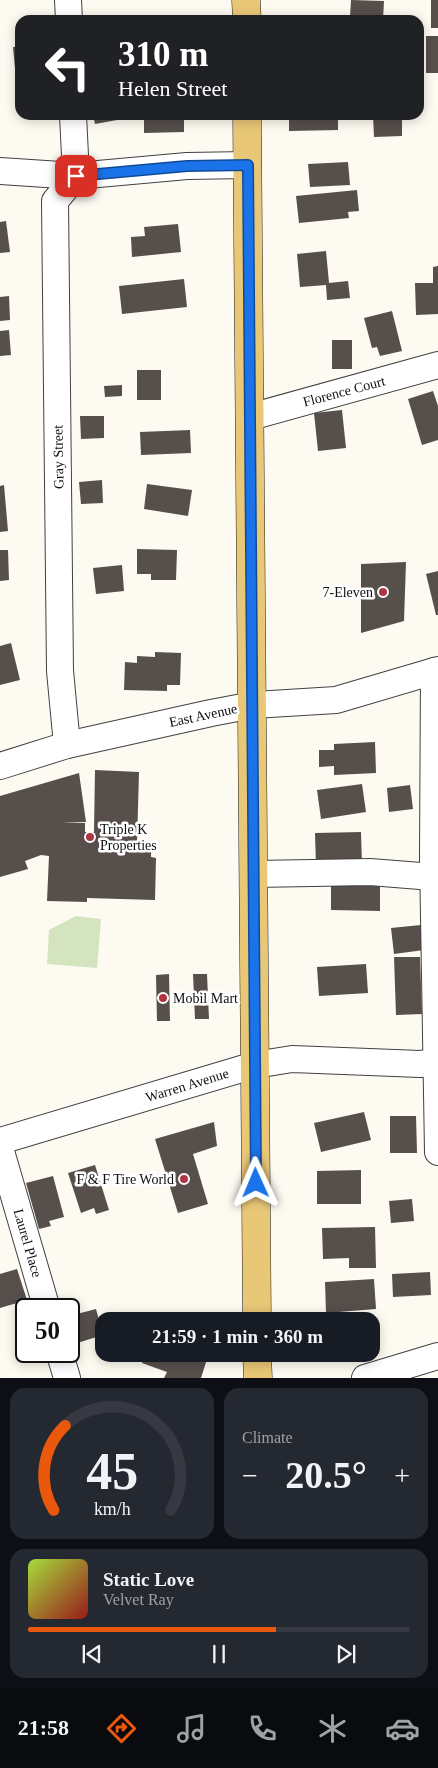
<!DOCTYPE html>
<html lang="en">
<head>
<meta charset="utf-8">
<style>
	:root { --surface:#171b24; --page:#242831; --text:#f1f3f6; --muted:#9ea1a6; --line:#363941; --accent:#ea580c }
	body { margin:0; font-family:Georgia,serif; background:var(--page); color:var(--text); height:100vh; display:flex; flex-direction:column; font-size:19px; white-space:nowrap }
	* { box-sizing:border-box; margin:0 }
	p { font-size:16px; color:var(--muted) }
	.icon { flex:none; width:28px; height:28px; fill:none; stroke:currentColor; stroke-width:2; stroke-linecap:round; stroke-linejoin:round }
	.map { position:relative; height:1378px; overflow:hidden }
	.drawer { display:flex; flex-direction:column; gap:10px; padding:10px; background:#0d0f14; flex:1 }
	.drawer>* { flex:none }
	.top-card { position:absolute; left:15px; top:15px; width:409px; height:105px; border-radius:15px; box-shadow:0 2px 12px #0003; background:#202124; color:#fff; overflow:hidden }
	.speed { position:absolute; left:15px; top:1298px; display:flex; gap:10px; font-size:25px; font-weight:700; text-align:center }
	.speed>* { display:grid; place-content:center; width:65px; height:65px; border-radius:50%; background:var(--surface); box-shadow:0 2px 12px #0003; line-height:1 }
	.speed .limit { border:2px solid #111; border-radius:8px; background:#fff; color:#111 }
	.pin { position:absolute; display:grid; place-items:center; width:42px; height:42px; color:#fff; margin:-21px; border-radius:10px; box-shadow:0 2px 8px #0006 }
	.me { position:absolute; width:55px; margin:-28px; rotate:359deg; stroke-linejoin:round; filter:drop-shadow(0 0 4px #0008) }
	.turn { display:flex; align-items:center; gap:18px; height:105px; padding:0 20px; font-size:22px }
	.turn .icon { width:65px; height:65px; stroke-width:2.5 }
	.turn b { display:block; font-size:35px; line-height:42px }
	.big { font-size:38px; font-weight:600; line-height:1.1 }
	.drawer .tile { flex:1; display:flex; flex-direction:column; justify-content:center; gap:8px; min-width:0; padding:0 18px; border-radius:15px; background:var(--page) }
	.drawer .dial { align-items:center; gap:0 }
	.dial svg { height:130px; overflow:visible; fill:none; stroke:var(--line); stroke-width:7; stroke-linecap:round; text-anchor:middle }
	.dial text { fill:var(--text); stroke:none }
	.song { display:flex; align-items:center; gap:15px }
	.cover { width:60px; height:60px; border-radius:8px; background:linear-gradient(135deg,hsl(80 70% 55%),hsl(0 70% 35%)) }
	.played { height:5px; border-radius:2px; background:linear-gradient(90deg,var(--accent) 65%,var(--line) 65%) }
	.keys { display:flex; justify-content:space-around; direction:ltr }
	.heat { display:flex; justify-content:space-between; align-items:center; font-size:28px; direction:ltr }
	.drawer .tiles { flex:1; display:grid; gap:10px; grid-template-columns:1fr 1fr }
	.tile:last-child { grid-column:span 2 }
	.trip { position:absolute; left:95px; top:1312px; width:285px; height:50px; border-radius:15px; background:var(--surface); box-shadow:0 2px 12px #0003; font-weight:600; line-height:50px; text-align:center }
	.tabs { display:flex; height:80px; justify-content:space-around; align-items:center; background:#090b0e; color:var(--muted) }
	.tabs .icon { width:35px; height:35px }
	.tabs .selected { color:var(--accent) }
	.tabs b { font-size:22px; color:var(--text) }
	.map>svg:first-child { display:block }
	.green { fill:#d4e4be }
	.building { fill:#564f4c }
	.lines { fill:none; stroke-linecap:round; stroke-linejoin:round }
	.minor-casing { stroke:#414141; stroke-width:28 }
	.major-casing { stroke:#1f1f1f; stroke-width:29 }
	.minor { stroke:#fff; stroke-width:26 }
	.major { stroke:#e8c776; stroke-width:28 }
	.route-casing { stroke:#114b97; stroke-width:12 }
	.route { stroke:#1a73e8; stroke-width:9 }
	.poi-dot { fill:#ae3642; stroke:#fff; stroke-width:2 }
	.labels { text-anchor:middle; stroke-width:5; stroke-linejoin:round; paint-order:stroke }
	.street-label { font-size:14px; fill:#0e0e0e; stroke:#fff }
	.poi-label { font-size:14px; fill:#0e0e0e; stroke:#fff; text-anchor:end }
</style>
</head>
<body>
<div class="map">
<svg width="438" height="1378" viewBox="0 0 438 1378">
	<rect width="100%" height="100%" fill="#fdfaf1"/>
	<polygon class="green" points="76,916 101,919 97,968 47,964 49,930"/>
	<g class="building">
		<polygon points="351,0 384,1 383,20 356,20 357,18 350,17"/>
		<rect x="431" y="0" width="7" height="28"/>
		<rect x="426" y="36" width="12" height="37"/>
		<polygon points="13,47 20,47 20,68 15,69"/>
		<rect x="15" y="74" width="5" height="28"/>
		<polygon points="93,115 116,115 117,120 95,124"/>
		<polygon points="144,115 184,115 184,132 144,133"/>
		<polygon points="289,115 338,115 338,130 289,131"/>
		<polygon points="373,115 402,115 402,136 374,137"/>
		<polygon points="348,162 350,185 310,187 308,164"/>
		<polygon points="357,190 359,211 348,212 349,218 299,223 296,196"/>
		<polygon points="6,221 10,252 0,253 0,222"/>
		<polygon points="178,224 181,252 132,257 131,237 145,236 144,227"/>
		<polygon points="326,251 329,283 348,281 350,298 327,300 326,285 300,287 297,254"/>
		<polygon points="438,266 438,314 416,315 415,283 433,283 433,267"/>
		<polygon points="184,279 187,307 122,314 119,286"/>
		<polygon points="9,296 10,320 0,321 0,297"/>
		<polygon points="392,311 402,351 380,356 377,347 372,348 364,318"/>
		<polygon points="9,330 11,355 0,356 0,331"/>
		<rect x="332" y="340" width="20" height="29"/>
		<rect x="137" y="370" width="24" height="30"/>
		<polygon points="122,385 122,396 105,397 104,386"/>
		<polygon points="433,391 438,406 438,440 422,445 408,399"/>
		<polygon points="342,410 346,448 318,451 314,413"/>
		<polygon points="80,416 104,416 104,438 81,439"/>
		<polygon points="190,430 191,453 141,455 140,432"/>
		<polygon points="102,480 103,503 81,504 79,482"/>
		<polygon points="147,484 192,490 188,516 144,509"/>
		<polygon points="4,485 8,531 0,532 0,486"/>
		<polygon points="137,549 177,550 176,580 151,580 151,574 137,574"/>
		<polygon points="0,550 8,550 9,580 0,581"/>
		<polygon points="406,562 404,621 361,633 361,564"/>
		<polygon points="122,565 124,591 96,594 93,568"/>
		<polygon points="438,571 438,615 436,615 426,574"/>
		<polygon points="11,643 20,680 0,685 0,646"/>
		<polygon points="155,652 181,653 180,685 167,685 167,691 124,690 125,662 137,663 137,656 155,657"/>
		<polygon points="375,742 376,773 334,775 334,766 319,767 319,750 334,750 334,744"/>
		<polygon points="95,770 139,772 137,843 151,843 151,857 156,858 155,900 87,898 87,902 47,901 49,856 41,855 25,861 28,869 0,877 0,796 79,773 86,822 61,823 85,823 85,832 94,832"/>
		<polygon points="362,784 366,812 321,819 317,790"/>
		<polygon points="410,785 413,809 389,812 387,788"/>
		<polygon points="361,832 362,865 316,866 315,833"/>
		<polygon points="331,881 380,882 380,911 331,910"/>
		<polygon points="421,925 424,950 394,954 391,928"/>
		<polygon points="394,957 420,957 422,1014 396,1015"/>
		<polygon points="366,964 368,993 319,996 317,967"/>
		<polygon points="169,974 170,1021 157,1021 156,975"/>
		<polygon points="193,974 207,974 209,1019 195,1019"/>
		<polygon points="364,1112 371,1140 321,1152 314,1123"/>
		<polygon points="390,1116 416,1116 417,1153 390,1153"/>
		<polygon points="214,1122 217,1146 193,1154 208,1204 178,1213 155,1139"/>
		<polygon points="95,1165 109,1210 96,1214 94,1208 81,1213 68,1173"/>
		<polygon points="361,1170 361,1204 317,1204 317,1171"/>
		<polygon points="53,1176 64,1217 49,1221 51,1226 39,1229 26,1183"/>
		<polygon points="412,1199 414,1221 391,1223 389,1201"/>
		<polygon points="375,1227 376,1268 349,1268 349,1258 323,1259 322,1228"/>
		<polygon points="17,1269 27,1300 0,1308 0,1274"/>
		<polygon points="430,1272 431,1295 393,1297 392,1274"/>
		<polygon points="374,1279 376,1309 326,1313 325,1282"/>
		<polygon points="96,1309 103,1335 74,1344 69,1325 69,1316"/>
		<polygon points="145,1354 203,1354 208,1356 201,1378 164,1378 167,1372 142,1363"/>
	</g>
	<g class="lines">
		<g class="minor-casing">
			<g id="minor">
				<polyline points="68,0 69,20"/>
				<polyline points="73,115 76,176"/>
				<polyline points="0,171 76,176 187,166 248,165"/>
				<polyline points="250,417 438,365"/>
				<polyline points="434,671 433,858 438,1152"/>
				<polyline points="67,745 60,671 55,201 76,176"/>
				<polyline points="0,766 67,745 211,713 253,705 336,700 438,670"/>
				<polyline points="254,874 370,872 433,877"/>
				<polyline points="0,1141 255,1065 292,1059 420,1064 438,1062"/>
				<polyline points="0,1148 47,1309"/>
				<polyline points="59,1351 67,1378"/>
				<polyline points="365,1378 438,1356"/>
			</g>
		</g>
		<g class="major-casing">
			<g id="major">
				<polyline points="246,0 247,20"/>
				<polyline points="247,115 257,1321"/>
				<polyline points="257,1354 258,1378"/>
			</g>
		</g>
		<use href="#minor" class="minor"/>
		<use href="#major" class="major"/>
	</g>
	<g class="lines">
		<g class="route-casing">
			<polyline id="route" points="76,176 187,166 248,165 256,1183"/>
		</g>
		<use href="#route" class="route"/>
	</g>
	<g class="poi-dot">
		<circle cx="383" cy="592" r="5"/>
		<circle cx="90" cy="837" r="5"/>
		<circle cx="163" cy="998" r="5"/>
		<circle cx="184" cy="1179" r="5"/>
	</g>
	<g class="labels">
		<g class="street-label">
			<text transform="translate(344 391) rotate(-15)" y="5">Florence Court</text>
			<text transform="translate(58 457) rotate(-91)" y="5">Gray Street</text>
			<text transform="translate(203 715) rotate(-12)" y="5">East Avenue</text>
			<text transform="translate(187 1085) rotate(-17)" y="5">Warren Avenue</text>
			<text transform="translate(28 1243) rotate(74)" y="5">Laurel Place</text>
		</g>
		<g class="poi-label">
			<text x="373" y="597">7-Eleven</text>
			<text x="100" y="834" text-anchor="start">Triple K<tspan x="100" dy="16">Properties</tspan></text>
			<text x="173" y="1003" text-anchor="start">Mobil Mart</text>
			<text x="174" y="1184">F &amp; F Tire World</text>
		</g>
	</g>
</svg>
<div class="speed"><div class="limit">50</div></div>
<div class="pin" style="left:76px;top:176px;background:#d93025"><svg class="icon" aria-label="arrive" viewBox="0 0 24 24"><path d="M6 21V4h12l-3 4 3 4H6"/></svg></div>
<svg class="me" style="left:256px;top:1183px" viewBox="-20 -20 40 40"><path d="M0-17L14 15 0 8-14 15z" fill="#1a73e8" stroke="#fff" stroke-width="4"/></svg>
<div class="trip">21:59 · 1 min · 360 m</div>
<div class="top-card">
<div class="turn"><svg class="icon" aria-label="left" viewBox="0 0 24 24"><path d="M17 20v-9H6M10 6l-5 5 5 5"/></svg><div><b>310 m</b>Helen Street</div></div>
</div>
</div>
<section class="drawer">
<div class="tiles">
<div class="tile dial"><svg viewBox="0 0 100 80">
<path d="M14 69A42 42 0 1 1 86 69"/>
<path d="M14 69A42 42 0 0 1 21 17" stroke="#ea580c"/>
<text x="50" y="56" font-size="32" font-weight="700">45</text>
<text x="50" y="72" font-size="11">km/h</text>
</svg></div>
<div class="tile"><p>Climate</p>
<div class="heat"><a>−</a><b class="big">20.5°</b><a>+</a></div>
</div>
<div class="tile">
<div class="song"><i class="cover"></i><div><b>Static Love</b><p>Velvet Ray</p></div></div>
<div class="played"></div>
<div class="keys"><svg class="icon" aria-label="previous" viewBox="0 0 24 24"><path d="M18 5L8 12l10 7zM5 5v14"/></svg><svg class="icon" aria-label="pause" viewBox="0 0 24 24"><path d="M8 5v14M16 5v14"/></svg><svg class="icon" aria-label="next" viewBox="0 0 24 24"><path d="M6 5l10 7-10 7zM19 5v14"/></svg></div>
</div>
</div>
</section>
<nav class="tabs">
<b>21:58</b>
<svg class="icon selected" aria-label="directions" viewBox="0 0 24 24"><path d="M12 3l9 9-9 9-9-9zM9 14v-3h6M13 9l2 2-2 2"/></svg>
<svg class="icon" aria-label="music" viewBox="0 0 24 24"><path d="M9 18V5l10-2v13"/><circle cx="6" cy="18" r="3"/><circle cx="16" cy="16" r="3"/></svg>
<svg class="icon" aria-label="phone" viewBox="0 0 24 24"><path d="M5 4h4l2 5-3 2q2 4 5 5l2-3 5 2v4C11 20 4 13 5 4z"/></svg>
<svg class="icon" aria-label="climate" viewBox="0 0 24 24"><path d="M12 3v18M4 7l16 10M4 17L20 7"/></svg>
<svg class="icon" aria-label="car" viewBox="0 0 24 24"><path d="M5 17H2v-5l4-1 3-4h7l3 4 3 1v5h-3M9 17h6M6 11h13"/><circle cx="7" cy="17" r="2"/><circle cx="17" cy="17" r="2"/></svg>
</nav>
</body>
</html>
